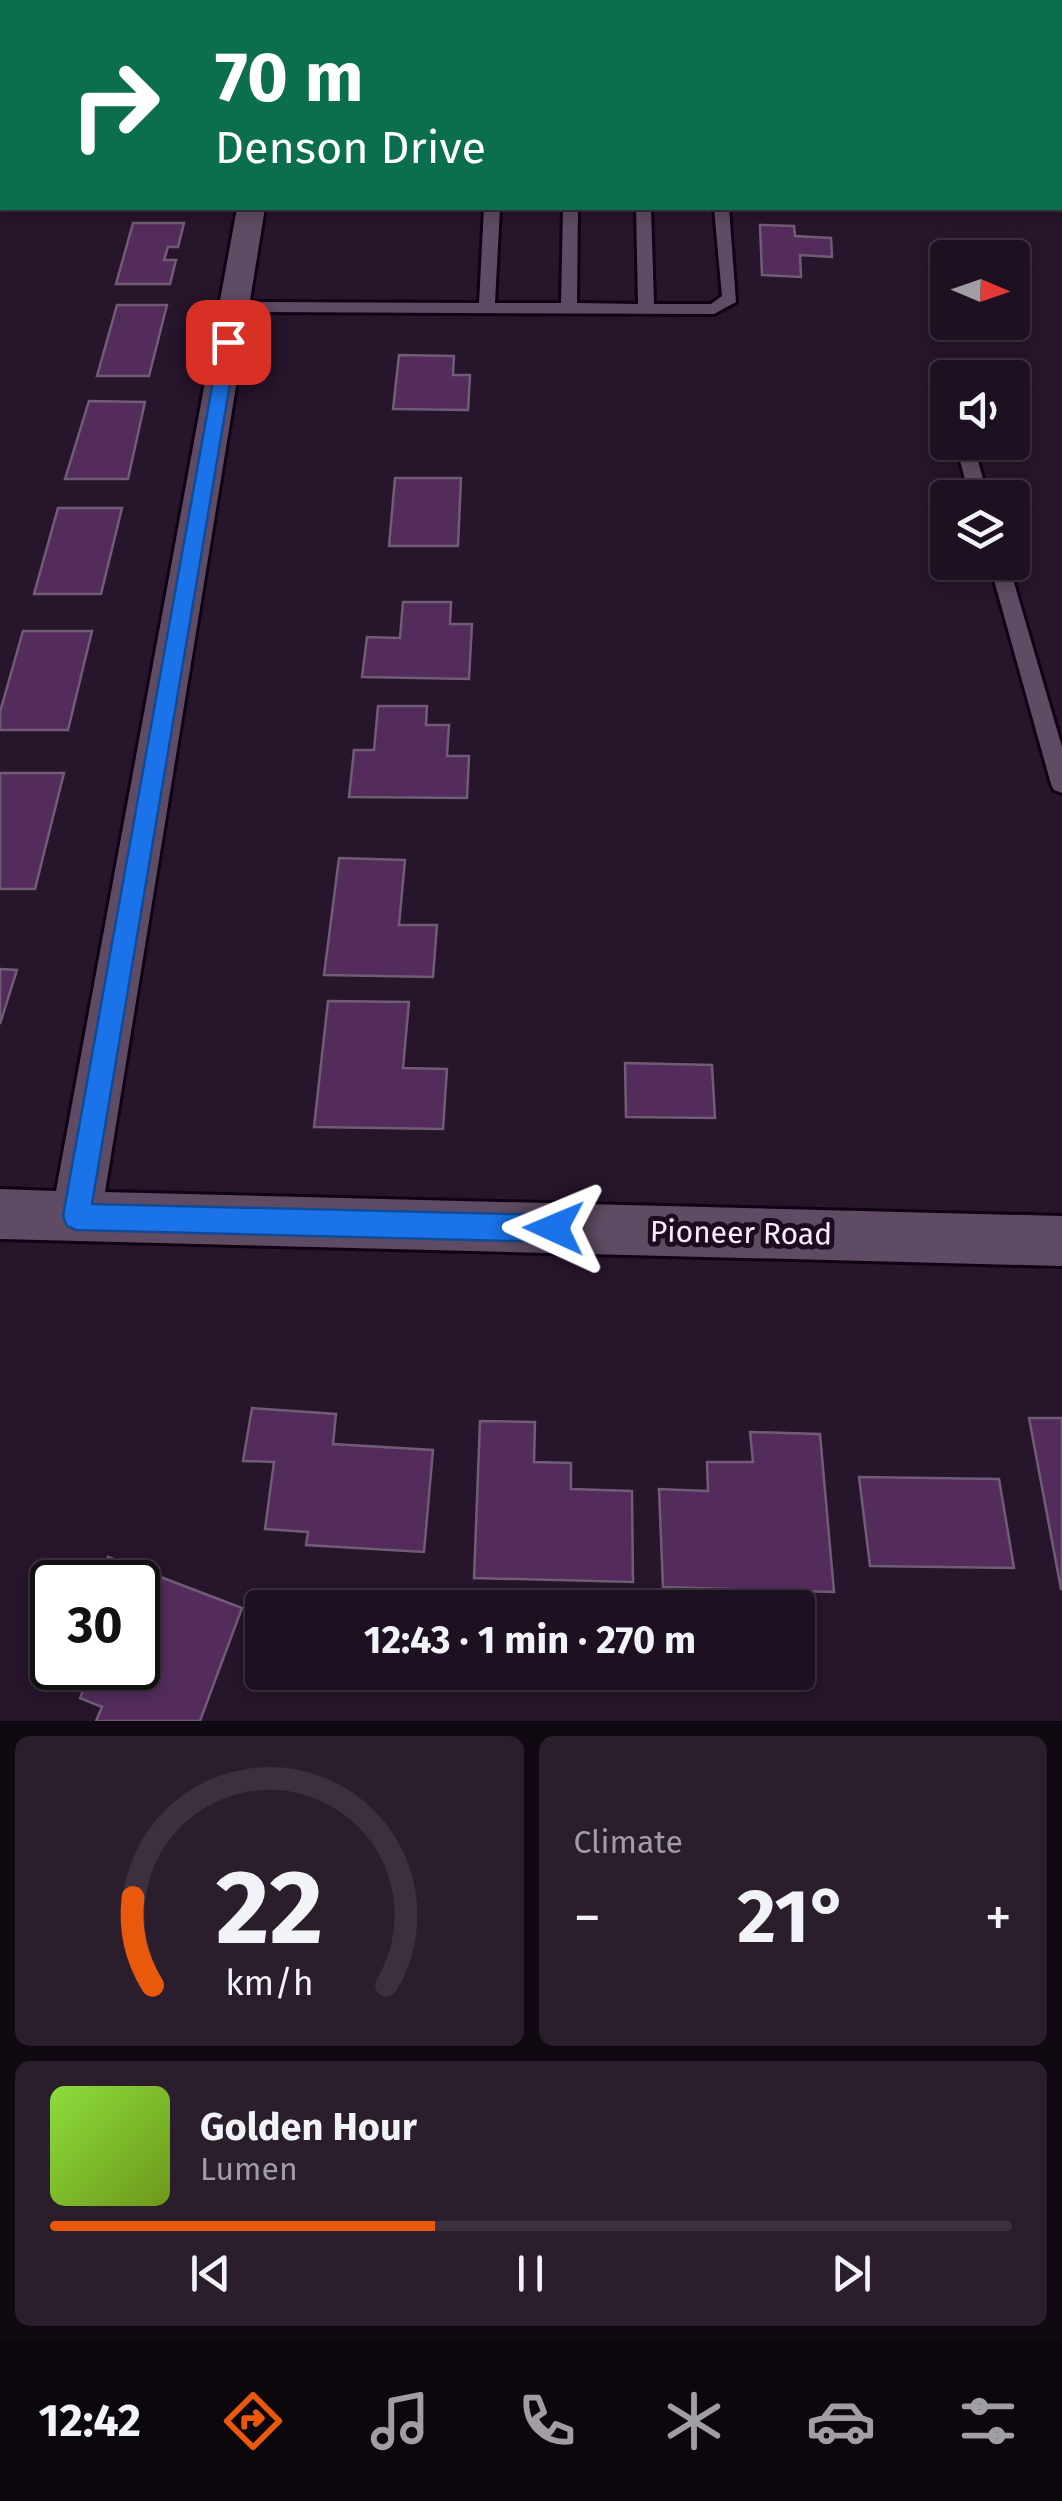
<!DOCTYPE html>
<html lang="en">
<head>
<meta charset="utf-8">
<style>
	:root { --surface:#1d1020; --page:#2a1e2d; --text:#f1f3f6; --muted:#a09da5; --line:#3b303e; --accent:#ea580c }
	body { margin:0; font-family:"Fira Sans",sans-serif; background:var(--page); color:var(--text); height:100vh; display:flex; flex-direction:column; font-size:38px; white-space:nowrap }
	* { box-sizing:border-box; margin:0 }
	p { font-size:32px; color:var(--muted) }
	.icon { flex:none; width:55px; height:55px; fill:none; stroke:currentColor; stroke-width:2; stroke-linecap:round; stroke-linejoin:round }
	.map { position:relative; height:1721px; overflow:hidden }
	.drawer { display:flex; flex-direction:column; gap:15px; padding:15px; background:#100912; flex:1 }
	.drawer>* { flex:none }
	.guide { position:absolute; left:0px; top:0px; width:1062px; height:210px; box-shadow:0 5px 15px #0003,0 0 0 2px var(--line); background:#0b6e4f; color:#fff; overflow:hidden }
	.needle { width:65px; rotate:92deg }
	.fabs { position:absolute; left:930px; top:240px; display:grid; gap:20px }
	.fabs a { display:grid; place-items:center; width:100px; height:100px; border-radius:10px; background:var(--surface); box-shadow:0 5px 15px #0003,0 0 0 2px var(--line); font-size:50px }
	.speed { position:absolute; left:30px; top:1560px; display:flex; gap:20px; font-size:50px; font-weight:700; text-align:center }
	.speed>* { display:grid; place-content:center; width:130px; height:130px; border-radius:50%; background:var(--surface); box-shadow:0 5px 15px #0003,0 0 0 2px var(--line); line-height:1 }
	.speed .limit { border:5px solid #111; border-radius:15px; background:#fff; color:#111 }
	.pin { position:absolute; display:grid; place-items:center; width:85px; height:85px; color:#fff; margin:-42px; border-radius:20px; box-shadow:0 5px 15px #0006 }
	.me { position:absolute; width:110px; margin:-55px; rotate:271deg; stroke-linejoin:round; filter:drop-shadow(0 0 8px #0008) }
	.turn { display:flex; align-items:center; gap:35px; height:210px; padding:0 50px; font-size:45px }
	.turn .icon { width:130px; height:130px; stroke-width:2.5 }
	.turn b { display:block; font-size:70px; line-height:85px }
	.big { font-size:75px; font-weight:700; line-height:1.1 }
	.drawer .tile { flex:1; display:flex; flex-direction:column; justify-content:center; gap:15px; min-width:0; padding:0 35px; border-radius:15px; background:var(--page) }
	.drawer .dial { align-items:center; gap:0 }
	.dial svg { height:260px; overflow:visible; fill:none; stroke:var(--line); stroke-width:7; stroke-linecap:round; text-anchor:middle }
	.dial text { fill:var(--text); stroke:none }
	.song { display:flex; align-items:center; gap:30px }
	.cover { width:120px; height:120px; border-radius:15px; background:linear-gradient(135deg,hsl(90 70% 55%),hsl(80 70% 35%)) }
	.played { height:10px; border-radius:5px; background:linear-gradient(90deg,var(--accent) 40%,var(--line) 40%) }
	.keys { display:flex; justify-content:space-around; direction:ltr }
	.heat { display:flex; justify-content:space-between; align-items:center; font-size:55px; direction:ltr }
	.drawer .tiles { flex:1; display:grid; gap:15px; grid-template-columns:1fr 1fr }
	.tile:last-child { grid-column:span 2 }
	.trip { position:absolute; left:245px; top:1590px; width:570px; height:100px; border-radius:10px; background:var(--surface); box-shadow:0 5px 15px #0003,0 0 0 2px var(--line); font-weight:700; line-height:100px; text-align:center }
	.tabs { display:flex; height:160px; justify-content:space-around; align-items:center; background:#0c060d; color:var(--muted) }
	.tabs .icon { width:70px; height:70px }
	.tabs .active { color:var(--accent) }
	.tabs b { font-size:45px; color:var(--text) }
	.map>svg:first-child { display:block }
	.building { fill:#532c5c; stroke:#715c76; stroke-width:2.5 }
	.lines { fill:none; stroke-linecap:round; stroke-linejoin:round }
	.service-casing { stroke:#0f0213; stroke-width:6 }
	.minor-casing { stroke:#0f0213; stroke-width:6 }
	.service { fill:#5f4b63; fill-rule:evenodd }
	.minor { fill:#5f4b63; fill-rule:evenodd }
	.route { fill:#1a73e8; stroke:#114b97; stroke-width:2.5 }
	.labels { text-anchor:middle; stroke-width:10; stroke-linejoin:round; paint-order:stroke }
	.street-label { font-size:30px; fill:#f8ecfa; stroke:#1d0c21 }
</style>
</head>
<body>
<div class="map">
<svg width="1062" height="1721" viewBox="0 0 1062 1721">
	<rect width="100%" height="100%" fill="#27152b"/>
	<g class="building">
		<polygon points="133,223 184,223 178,247 168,247 164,260 176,260 170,284 116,284"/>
		<polygon points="760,225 794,226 795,236 831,238 832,257 800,255 801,277 762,275"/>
		<polygon points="117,305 167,305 149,376 97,376"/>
		<polygon points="399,355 454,356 453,375 470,375 468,410 393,409"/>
		<polygon points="89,401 145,402 128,479 65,479"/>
		<polygon points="395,478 461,478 458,546 389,546"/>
		<polygon points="58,508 122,508 101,594 34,594"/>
		<polygon points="403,602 451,602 450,624 472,624 469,679 362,677 367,637 400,638"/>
		<polygon points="23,631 92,631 68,730 0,730 0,712"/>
		<polygon points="378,706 427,706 426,725 449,725 447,756 469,756 467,798 349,797 354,750 374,750"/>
		<polygon points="0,773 64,773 35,889 0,889"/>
		<polygon points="339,858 405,860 399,925 437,925 433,977 324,975"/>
		<polygon points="0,969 17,970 0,1024"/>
		<polygon points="328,1001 409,1002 403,1068 447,1069 443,1129 314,1127"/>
		<polygon points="625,1063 712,1065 715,1118 626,1117"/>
		<polygon points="252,1408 336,1414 333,1444 433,1450 424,1552 306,1545 308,1532 265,1529 274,1462 243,1461"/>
		<polygon points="1029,1418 1062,1418 1062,1589 1061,1589"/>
		<polygon points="480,1421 535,1422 534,1462 571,1463 571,1489 632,1491 633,1582 474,1578"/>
		<polygon points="750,1432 820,1434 834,1592 663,1587 659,1489 708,1491 707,1462 753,1462"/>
		<polygon points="859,1477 999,1479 1014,1568 870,1566"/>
		<polygon points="108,1557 242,1608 200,1721 96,1721 102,1707 80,1698 92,1668 138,1668 138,1582 98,1582"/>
	</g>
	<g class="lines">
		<g class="service-casing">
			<g id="service">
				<rect x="697" y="0" width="12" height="2"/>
				<polygon points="484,208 500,208 495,303 561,303 563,208 578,208 577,303 638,304 636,208 651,208 654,304 711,304 722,296 714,208 729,208 736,302 714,314 234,312 226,307 234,302 479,303"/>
				<polygon points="955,442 973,442 988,498 970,498"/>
				<polygon points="989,562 1008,562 1062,747 1062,793 1054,790 1051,784"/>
			</g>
		</g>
		<g class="minor-casing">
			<g id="minor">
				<rect x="274" y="0" width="24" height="2"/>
				<polygon points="237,208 265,208 105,1192 1062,1216 1062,1266 0,1239 0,1189 56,1191"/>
			</g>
		</g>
		<use href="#service" class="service"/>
		<use href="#minor" class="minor"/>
	</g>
	<polygon class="route" points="228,337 237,342 92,1204 554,1215 563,1219 567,1228 563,1238 554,1242 76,1230 67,1226 63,1216 220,342"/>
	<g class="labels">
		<g class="street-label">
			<text transform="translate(741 1233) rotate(1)" y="10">Pioneer Road</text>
		</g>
	</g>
</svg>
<div class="fabs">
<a><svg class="needle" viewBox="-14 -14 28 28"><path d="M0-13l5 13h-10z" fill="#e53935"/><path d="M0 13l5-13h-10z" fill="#a09da5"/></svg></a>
<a><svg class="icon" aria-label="sound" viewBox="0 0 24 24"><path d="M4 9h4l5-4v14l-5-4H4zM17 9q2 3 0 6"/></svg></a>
<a><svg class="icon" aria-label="layers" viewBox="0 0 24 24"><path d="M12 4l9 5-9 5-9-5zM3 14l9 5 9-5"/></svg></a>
</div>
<div class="speed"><div class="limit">30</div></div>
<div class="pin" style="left:228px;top:342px;background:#d93025"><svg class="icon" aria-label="arrive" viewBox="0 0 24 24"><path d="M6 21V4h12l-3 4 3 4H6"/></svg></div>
<svg class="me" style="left:554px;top:1228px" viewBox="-20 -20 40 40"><path d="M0-17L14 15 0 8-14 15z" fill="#1a73e8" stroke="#fff" stroke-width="4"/></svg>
<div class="trip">12:43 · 1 min · 270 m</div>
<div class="guide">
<div class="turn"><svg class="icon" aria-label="right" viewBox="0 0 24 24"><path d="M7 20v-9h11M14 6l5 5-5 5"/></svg><div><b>70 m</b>Denson Drive</div></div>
</div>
</div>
<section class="drawer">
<div class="tiles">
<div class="tile dial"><svg viewBox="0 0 100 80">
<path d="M14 69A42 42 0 1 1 86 69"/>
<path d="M14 69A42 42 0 0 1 8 42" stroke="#ea580c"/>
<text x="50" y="56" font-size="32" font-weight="700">22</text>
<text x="50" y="72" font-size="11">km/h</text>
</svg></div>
<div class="tile"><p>Climate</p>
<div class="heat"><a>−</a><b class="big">21°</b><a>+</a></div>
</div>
<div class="tile">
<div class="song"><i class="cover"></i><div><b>Golden Hour</b><p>Lumen</p></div></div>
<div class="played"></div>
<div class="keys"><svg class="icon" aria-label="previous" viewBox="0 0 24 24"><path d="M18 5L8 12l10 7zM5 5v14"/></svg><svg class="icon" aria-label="pause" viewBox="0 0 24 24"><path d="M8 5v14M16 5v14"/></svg><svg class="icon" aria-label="next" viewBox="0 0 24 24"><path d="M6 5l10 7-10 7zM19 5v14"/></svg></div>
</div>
</div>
</section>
<nav class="tabs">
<b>12:42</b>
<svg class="icon active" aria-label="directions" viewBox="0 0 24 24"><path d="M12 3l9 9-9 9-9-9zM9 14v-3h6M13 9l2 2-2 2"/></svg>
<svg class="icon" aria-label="music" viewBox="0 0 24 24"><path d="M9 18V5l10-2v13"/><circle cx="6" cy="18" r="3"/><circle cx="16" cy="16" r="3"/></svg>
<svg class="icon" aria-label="phone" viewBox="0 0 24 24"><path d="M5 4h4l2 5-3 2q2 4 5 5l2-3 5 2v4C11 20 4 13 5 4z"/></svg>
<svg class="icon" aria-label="climate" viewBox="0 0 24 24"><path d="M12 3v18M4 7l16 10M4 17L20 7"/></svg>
<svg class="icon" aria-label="car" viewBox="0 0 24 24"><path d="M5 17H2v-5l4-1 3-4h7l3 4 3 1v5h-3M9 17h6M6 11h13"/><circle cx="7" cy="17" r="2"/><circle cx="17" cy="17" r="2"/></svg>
<svg class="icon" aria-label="filters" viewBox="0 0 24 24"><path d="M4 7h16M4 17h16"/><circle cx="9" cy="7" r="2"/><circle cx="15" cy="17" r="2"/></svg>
</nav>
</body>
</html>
